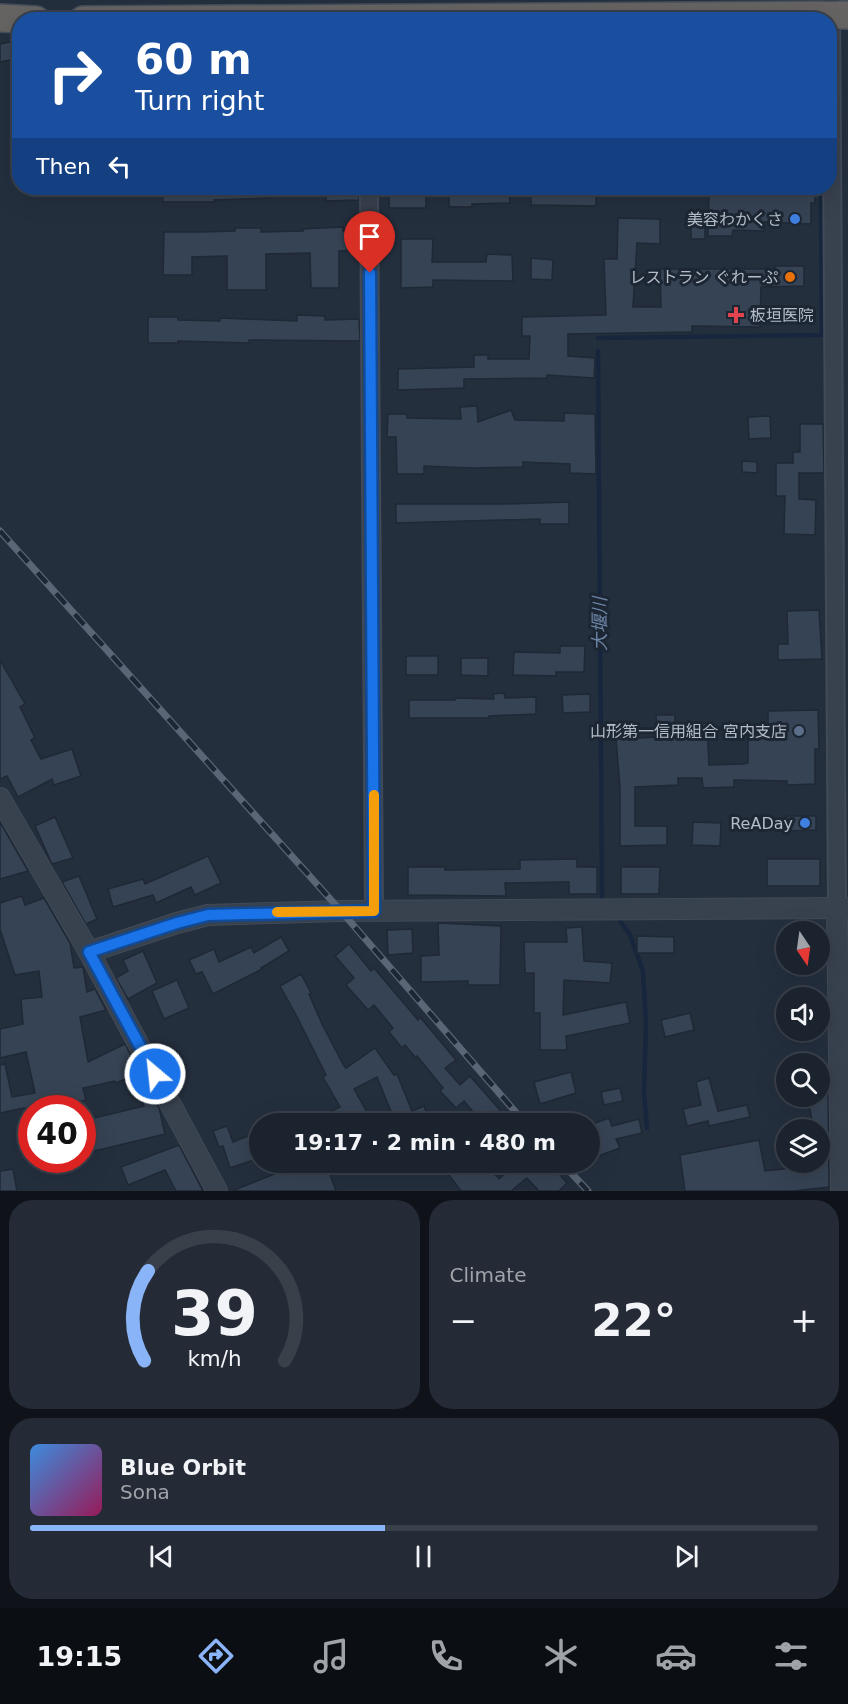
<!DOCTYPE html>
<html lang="en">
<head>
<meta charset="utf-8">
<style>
	:root { --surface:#1b232e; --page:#242b36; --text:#f1f3f6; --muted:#a0a4aa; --line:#39404a; --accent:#8ab4f8 }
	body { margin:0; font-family:"DejaVu Sans","Noto Sans JP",sans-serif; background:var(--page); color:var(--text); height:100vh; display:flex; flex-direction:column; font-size:22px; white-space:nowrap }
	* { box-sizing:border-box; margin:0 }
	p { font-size:20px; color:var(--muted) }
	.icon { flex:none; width:33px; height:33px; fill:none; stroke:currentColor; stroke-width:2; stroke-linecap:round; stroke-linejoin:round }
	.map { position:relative; height:1191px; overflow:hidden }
	.details { display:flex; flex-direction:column; gap:9px; padding:9px; background:#0f1319; flex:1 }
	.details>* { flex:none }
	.hud { position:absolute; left:12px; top:12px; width:825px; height:183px; border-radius:24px; box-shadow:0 6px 24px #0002,0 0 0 2px var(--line); background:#1a4fa0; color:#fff; overflow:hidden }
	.needle { width:39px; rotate:167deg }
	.tools { position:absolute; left:776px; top:921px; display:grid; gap:12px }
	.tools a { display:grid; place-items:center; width:54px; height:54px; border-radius:50%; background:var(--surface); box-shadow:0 6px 24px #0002,0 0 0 2px var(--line); font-size:30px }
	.speed { position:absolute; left:18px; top:1095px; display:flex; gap:12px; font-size:30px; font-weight:700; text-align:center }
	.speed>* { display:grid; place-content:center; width:78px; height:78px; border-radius:50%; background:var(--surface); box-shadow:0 6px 24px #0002,0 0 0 2px var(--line); line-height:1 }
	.speed .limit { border:9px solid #d22; background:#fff; color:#111 }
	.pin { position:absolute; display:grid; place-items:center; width:51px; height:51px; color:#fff; margin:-62px -26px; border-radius:50% 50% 50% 0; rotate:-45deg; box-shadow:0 0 6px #0007 }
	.pin .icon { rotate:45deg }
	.me { position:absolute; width:66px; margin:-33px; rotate:332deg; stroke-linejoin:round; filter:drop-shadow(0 0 4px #0008) }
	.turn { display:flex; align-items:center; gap:21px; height:126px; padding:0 24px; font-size:27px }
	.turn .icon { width:78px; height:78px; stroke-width:2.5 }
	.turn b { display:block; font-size:42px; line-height:51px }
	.then { display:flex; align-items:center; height:57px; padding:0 24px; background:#0003; gap:12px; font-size:22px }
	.big { font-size:45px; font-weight:800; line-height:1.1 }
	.details .widget { flex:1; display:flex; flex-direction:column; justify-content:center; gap:9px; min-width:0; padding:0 21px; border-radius:24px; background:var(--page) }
	.details .dial { align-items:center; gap:0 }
	.dial svg { height:156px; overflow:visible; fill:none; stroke:var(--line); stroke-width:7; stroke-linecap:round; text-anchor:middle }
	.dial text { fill:var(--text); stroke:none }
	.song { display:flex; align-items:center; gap:18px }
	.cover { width:72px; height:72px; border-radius:9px; background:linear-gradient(135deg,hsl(210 70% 55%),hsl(330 70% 35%)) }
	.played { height:6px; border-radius:3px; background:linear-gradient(90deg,var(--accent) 45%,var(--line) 45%) }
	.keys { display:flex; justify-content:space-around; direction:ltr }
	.heat { display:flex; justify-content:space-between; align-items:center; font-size:33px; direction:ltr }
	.details .tiles { flex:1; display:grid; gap:9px; grid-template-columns:1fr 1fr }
	.widget:last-child { grid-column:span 2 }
	.trip { position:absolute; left:249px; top:1113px; width:351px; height:60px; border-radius:30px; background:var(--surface); box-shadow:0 6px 24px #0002,0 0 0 2px var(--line); font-weight:800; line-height:60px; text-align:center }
	.dock { display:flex; height:96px; justify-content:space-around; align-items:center; background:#0b0e12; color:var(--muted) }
	.dock .icon { width:42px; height:42px }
	.dock .on { color:var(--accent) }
	.dock b { font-size:27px; color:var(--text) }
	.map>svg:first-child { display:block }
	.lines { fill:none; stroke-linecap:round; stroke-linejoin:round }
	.stream { stroke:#17263c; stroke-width:4.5 }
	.building { fill:#364354; stroke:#1f2835; stroke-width:1.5 }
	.minor-casing { stroke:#414a57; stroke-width:20 }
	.tertiary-casing { stroke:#414a57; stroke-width:22 }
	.trunk-casing { stroke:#434c59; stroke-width:30 }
	.minor { stroke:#38414e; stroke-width:16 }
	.tertiary { stroke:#38414e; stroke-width:20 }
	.trunk { stroke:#656462; stroke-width:27 }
	.rail-casing { stroke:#5a6575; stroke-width:7 }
	.rail { stroke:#1d2633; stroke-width:4.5; stroke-dasharray:14; stroke-linecap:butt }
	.route-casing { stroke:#114b97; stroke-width:15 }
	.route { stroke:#1a73e8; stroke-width:10 }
	.slow { stroke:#f59e0b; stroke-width:10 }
	.shop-dot { fill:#3f7fe0; stroke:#1d2633; stroke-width:2 }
	.food-dot { fill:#e8710a; stroke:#1d2633; stroke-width:2 }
	.health-dot { fill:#e0444e; stroke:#1d2633; stroke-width:2 }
	.service-dot { fill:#5c6f8a; stroke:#1d2633; stroke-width:2 }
	.labels { text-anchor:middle; stroke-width:6; stroke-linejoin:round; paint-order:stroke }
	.poi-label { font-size:16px; fill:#b4bcc9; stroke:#1d2633; text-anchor:end }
	.water-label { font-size:18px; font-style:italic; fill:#6d86a8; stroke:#1d2633 }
</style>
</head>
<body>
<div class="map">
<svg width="848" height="1191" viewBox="0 0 848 1191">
	<rect width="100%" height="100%" fill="#242f3e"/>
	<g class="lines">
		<g class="stream">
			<polyline points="598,338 822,335 821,188"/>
			<polyline points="598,351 602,898"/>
			<polyline points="620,921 630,935 643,971 646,1023 644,1092 647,1128"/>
		</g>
	</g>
	<g class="building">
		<polygon points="20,40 20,58 0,62 0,44"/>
		<polygon points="162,188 272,188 272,198 214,200 214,202 163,202"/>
		<polygon points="326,188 359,188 359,200 326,201"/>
		<rect x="389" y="188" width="37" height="20"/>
		<polygon points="488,188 509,188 510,203 472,204 472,207 449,207 449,189"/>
		<polygon points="531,188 596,188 596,206 531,205"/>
		<polygon points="709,188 815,188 815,203 811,203 811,224 764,222 764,231 733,230 732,236 708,236"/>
		<polygon points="618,218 660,219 660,244 637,243 633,307 661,307 660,269 775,269 775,266 804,266 804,286 761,287 760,327 692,326 692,332 568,334 568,356 595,358 594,378 547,375 547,378 464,379 464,388 398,390 398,369 474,367 474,355 488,355 488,359 529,359 530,336 522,336 522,317 606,315 604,259 617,259"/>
		<polygon points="691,225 705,226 705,239 691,239"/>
		<polygon points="343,227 343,231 359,231 359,250 339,251 339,288 311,288 310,253 266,254 266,290 227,290 227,256 192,257 192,275 163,275 164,232 203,232 235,231 235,228 261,228 261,232 303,231 302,229 321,228"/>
		<polygon points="401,239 433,239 432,262 486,262 487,254 512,255 513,281 433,280 433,287 401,288"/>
		<polygon points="531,258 553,260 552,280 531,279"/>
		<polygon points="297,315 325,316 325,320 359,319 360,341 249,340 249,343 178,341 178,343 148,343 148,317 178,317 178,320 220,321 220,318 297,321"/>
		<polygon points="477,406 478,422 511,410 515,420 564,421 564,413 595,414 596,474 570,473 570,464 523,462 523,467 472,468 424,466 424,474 397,474 396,437 387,437 388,414 407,414 407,418 461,419 460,407"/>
		<polygon points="770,416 771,438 749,439 748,417"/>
		<polygon points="800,424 823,424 824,473 799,473 799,499 816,500 815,535 784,534 785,496 776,496 776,463 793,463 793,452 800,452"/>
		<polygon points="742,461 757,462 757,473 742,472"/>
		<polygon points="569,502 569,524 540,524 540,519 396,523 396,504 504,504"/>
		<polygon points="819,610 822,659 778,660 778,644 788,644 787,611"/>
		<polygon points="560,646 585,646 584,672 556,672 556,676 513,675 514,652 560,653"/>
		<rect x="406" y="656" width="32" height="19"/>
		<polygon points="461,658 488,658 488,676 461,675"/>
		<polygon points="0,660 25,704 20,707 35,738 31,740 41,759 72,749 81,776 54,785 52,779 18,797 7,776 0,779"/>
		<polygon points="504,693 505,698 536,697 536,714 489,716 489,718 409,718 409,700 455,700 455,698 494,699 493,694"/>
		<polygon points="590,694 590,712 563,713 562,695"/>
		<polygon points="818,710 819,749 815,749 815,784 787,785 787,781 734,780 734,787 703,788 702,778 678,778 678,785 635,787 635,826 667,826 667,845 620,846 620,788 616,739 657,737 656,715 675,715 675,724 707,723 709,765 743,764 748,763 748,735 768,735 768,711"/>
		<polygon points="787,816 816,816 816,830 787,831"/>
		<polygon points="55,817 73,858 52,864 35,826"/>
		<polygon points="0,822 28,871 0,879"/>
		<polygon points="693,822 721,823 720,846 692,845"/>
		<polygon points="208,856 221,883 195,895 191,887 156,903 153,895 113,907 108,889 143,879 145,884"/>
		<polygon points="577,859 577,867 597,867 597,894 569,894 569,882 505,883 506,896 408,895 408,867 445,867 445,870 520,869 520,860"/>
		<rect x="767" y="859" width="53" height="27"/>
		<polygon points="621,867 660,867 659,894 621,894"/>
		<polygon points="79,876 97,919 86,924 62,882"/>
		<polygon points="22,896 25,905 44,898 70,943 74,968 83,967 87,992 95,989 106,1010 80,1017 88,1062 125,1044 159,1108 165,1134 82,1154 82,1121 144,1106 130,1077 116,1083 115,1081 83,1088 86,1100 55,1107 55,1108 24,1108 0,1113 0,1065 5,1064 12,1097 35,1093 26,1052 0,1058 0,1029 23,1024 21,999 42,997 39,971 15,975 0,929 0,903"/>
		<polygon points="438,923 501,926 500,985 468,985 468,981 421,982 421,956 439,955"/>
		<polygon points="582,927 584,961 612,963 610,983 564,980 563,1015 626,1002 630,1023 566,1036 567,1050 540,1050 540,1013 534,1013 534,973 525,973 524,942 567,942 566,928"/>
		<polygon points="412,929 413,953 388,955 387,930"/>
		<polygon points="637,936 674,937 674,953 637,953"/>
		<polygon points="281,937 289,951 261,968 262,969 213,994 202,972 196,974 189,960 214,949 219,962 251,947 254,953"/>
		<polygon points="349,944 371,971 374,968 418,1020 420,1017 456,1060 445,1068 460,1085 470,1076 512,1124 483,1124 464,1101 456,1108 440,1091 443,1088 417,1056 416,1058 405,1045 402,1048 389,1032 393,1028 374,1005 368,1010 346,985 354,978 335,956"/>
		<polygon points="143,951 157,983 128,999 116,978 128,971 123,960"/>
		<polygon points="301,974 311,993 309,994 322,1024 344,1066 346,1068 375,1048 394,1075 397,1074 412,1111 424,1106 431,1124 384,1124 394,1119 377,1077 354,1089 368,1114 350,1124 339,1124 332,1111 340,1107 323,1077 326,1075 295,1013 280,986"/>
		<polygon points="177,980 189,1008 164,1019 152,991"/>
		<polygon points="690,1013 694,1030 665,1037 661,1020"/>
		<polygon points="571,1072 576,1093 540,1104 534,1082"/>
		<polygon points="709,1078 718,1111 747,1105 750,1117 709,1126 708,1121 687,1126 683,1109 701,1105 696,1082"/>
		<polygon points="620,1088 623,1101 604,1105 601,1092"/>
		<polygon points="828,1090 829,1187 794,1191 685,1191 680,1155 759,1140 765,1171 792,1168 792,1172 819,1168 819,1130 814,1130 807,1096 819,1096 819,1092"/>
		<polygon points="609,1118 612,1126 639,1119 642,1133 616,1139 620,1148 590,1159 590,1125"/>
		<polygon points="227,1126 233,1142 260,1131 260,1158 230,1168 223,1146 219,1147 213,1131"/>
		<polygon points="179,1145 203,1191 176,1191 165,1170 128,1185 121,1167"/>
		<polygon points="304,1162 333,1162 336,1171 330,1174 336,1191 232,1191"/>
		<polygon points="439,1162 484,1162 499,1179 518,1162 549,1162 567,1183 559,1191 539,1191 527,1178 511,1191 461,1191"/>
		<polygon points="13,1169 17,1191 0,1191 0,1171"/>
	</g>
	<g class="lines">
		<g class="minor-casing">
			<g id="minor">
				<polyline points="831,0 837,909"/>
				<polyline points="369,188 374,911"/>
			</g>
		</g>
		<g class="tertiary-casing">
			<g id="tertiary">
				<polyline points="0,798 89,952 217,1191"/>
				<polyline points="837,909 841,1191"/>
				<polyline points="89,952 177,923 208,915 341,911 848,908"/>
			</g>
		</g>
		<g class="trunk-casing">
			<g id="trunk">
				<polyline points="0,18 36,20"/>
				<polyline points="83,20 848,15"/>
			</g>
		</g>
		<use href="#minor" class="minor"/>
		<use href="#tertiary" class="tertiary"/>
		<use href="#trunk" class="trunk"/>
		<g class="rail-casing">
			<g id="rail">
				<polyline points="0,531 341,911 526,1124"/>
				<polyline points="561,1162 588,1191"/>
			</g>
		</g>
		<use href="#rail" class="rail"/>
	</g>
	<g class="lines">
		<g class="route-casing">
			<polyline id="route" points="155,1074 89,952 177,923 208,915 374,911 370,273"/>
		</g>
		<use href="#route" class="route"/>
		<polyline class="slow" points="277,912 374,911 374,795"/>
	</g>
	<g class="shop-dot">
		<circle cx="795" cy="219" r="6"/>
		<circle cx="805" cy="823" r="6"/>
	</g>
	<circle class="food-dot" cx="790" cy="277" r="6"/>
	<path class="health-dot" d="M733 306h6v6h6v6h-6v6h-6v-6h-6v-6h6z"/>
	<circle class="service-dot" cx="799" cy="731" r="6"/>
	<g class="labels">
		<g class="poi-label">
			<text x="783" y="225">美容わかくさ</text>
			<text x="778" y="283">レストラン ぐれーぷ</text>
			<text x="750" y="321" text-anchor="start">板垣医院</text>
			<text x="787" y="737">山形第一信用組合 宮内支店</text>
			<text x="793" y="829">ReADay</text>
		</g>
		<g class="water-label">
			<text transform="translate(600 624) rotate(-90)" y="6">大堰川</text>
		</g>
	</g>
</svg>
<div class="tools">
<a><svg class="needle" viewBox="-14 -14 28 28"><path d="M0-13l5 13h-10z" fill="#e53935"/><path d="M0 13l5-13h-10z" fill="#a0a4aa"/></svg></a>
<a><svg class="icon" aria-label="sound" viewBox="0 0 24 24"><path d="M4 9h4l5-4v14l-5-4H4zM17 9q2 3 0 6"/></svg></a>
<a><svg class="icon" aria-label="search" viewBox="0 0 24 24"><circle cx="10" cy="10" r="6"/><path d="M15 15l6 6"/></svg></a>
<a><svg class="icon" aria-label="layers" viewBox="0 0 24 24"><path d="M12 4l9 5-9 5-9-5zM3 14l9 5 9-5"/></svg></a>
</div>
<div class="speed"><div class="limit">40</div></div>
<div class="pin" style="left:370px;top:273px;background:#d93025"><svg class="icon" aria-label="arrive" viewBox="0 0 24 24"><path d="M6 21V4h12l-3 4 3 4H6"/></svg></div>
<svg class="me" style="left:155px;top:1074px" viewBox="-20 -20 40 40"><circle r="17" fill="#1a73e8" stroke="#fff" stroke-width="3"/><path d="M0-11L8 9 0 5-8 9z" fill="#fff"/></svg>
<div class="trip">19:17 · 2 min · 480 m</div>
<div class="hud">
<div class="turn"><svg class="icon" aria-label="right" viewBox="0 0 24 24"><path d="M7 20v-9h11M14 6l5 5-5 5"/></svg><div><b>60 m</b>Turn right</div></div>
<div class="then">Then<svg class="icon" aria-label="left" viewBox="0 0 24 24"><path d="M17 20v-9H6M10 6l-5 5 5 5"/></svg></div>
</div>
</div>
<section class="details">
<div class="tiles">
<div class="widget dial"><svg viewBox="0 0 100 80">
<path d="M14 69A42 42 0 1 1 86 69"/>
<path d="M14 69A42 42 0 0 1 16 23" stroke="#8ab4f8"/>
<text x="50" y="56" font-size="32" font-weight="700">39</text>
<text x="50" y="72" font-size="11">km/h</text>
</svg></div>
<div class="widget"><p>Climate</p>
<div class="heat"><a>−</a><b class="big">22°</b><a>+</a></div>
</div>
<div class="widget">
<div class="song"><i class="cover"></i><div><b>Blue Orbit</b><p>Sona</p></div></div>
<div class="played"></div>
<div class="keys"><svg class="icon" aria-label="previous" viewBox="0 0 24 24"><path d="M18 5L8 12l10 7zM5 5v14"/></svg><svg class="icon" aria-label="pause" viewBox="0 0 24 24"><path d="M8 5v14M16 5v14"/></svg><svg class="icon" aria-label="next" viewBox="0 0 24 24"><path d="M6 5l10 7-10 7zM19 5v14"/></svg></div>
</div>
</div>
</section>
<nav class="dock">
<b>19:15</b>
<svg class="icon on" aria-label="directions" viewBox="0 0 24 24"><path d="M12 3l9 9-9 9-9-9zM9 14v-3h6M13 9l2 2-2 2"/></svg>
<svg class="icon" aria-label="music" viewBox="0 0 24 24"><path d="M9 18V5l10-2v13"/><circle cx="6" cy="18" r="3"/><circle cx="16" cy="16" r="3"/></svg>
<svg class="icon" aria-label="phone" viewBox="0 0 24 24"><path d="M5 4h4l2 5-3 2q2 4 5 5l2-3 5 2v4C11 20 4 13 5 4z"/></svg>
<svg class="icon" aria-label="climate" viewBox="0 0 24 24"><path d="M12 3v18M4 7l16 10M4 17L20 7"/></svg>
<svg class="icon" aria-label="car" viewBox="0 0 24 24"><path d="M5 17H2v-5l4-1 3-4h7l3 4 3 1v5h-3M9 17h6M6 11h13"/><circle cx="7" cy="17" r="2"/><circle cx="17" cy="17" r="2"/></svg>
<svg class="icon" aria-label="filters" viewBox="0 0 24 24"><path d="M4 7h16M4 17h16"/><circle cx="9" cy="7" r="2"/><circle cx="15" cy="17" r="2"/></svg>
</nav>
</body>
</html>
